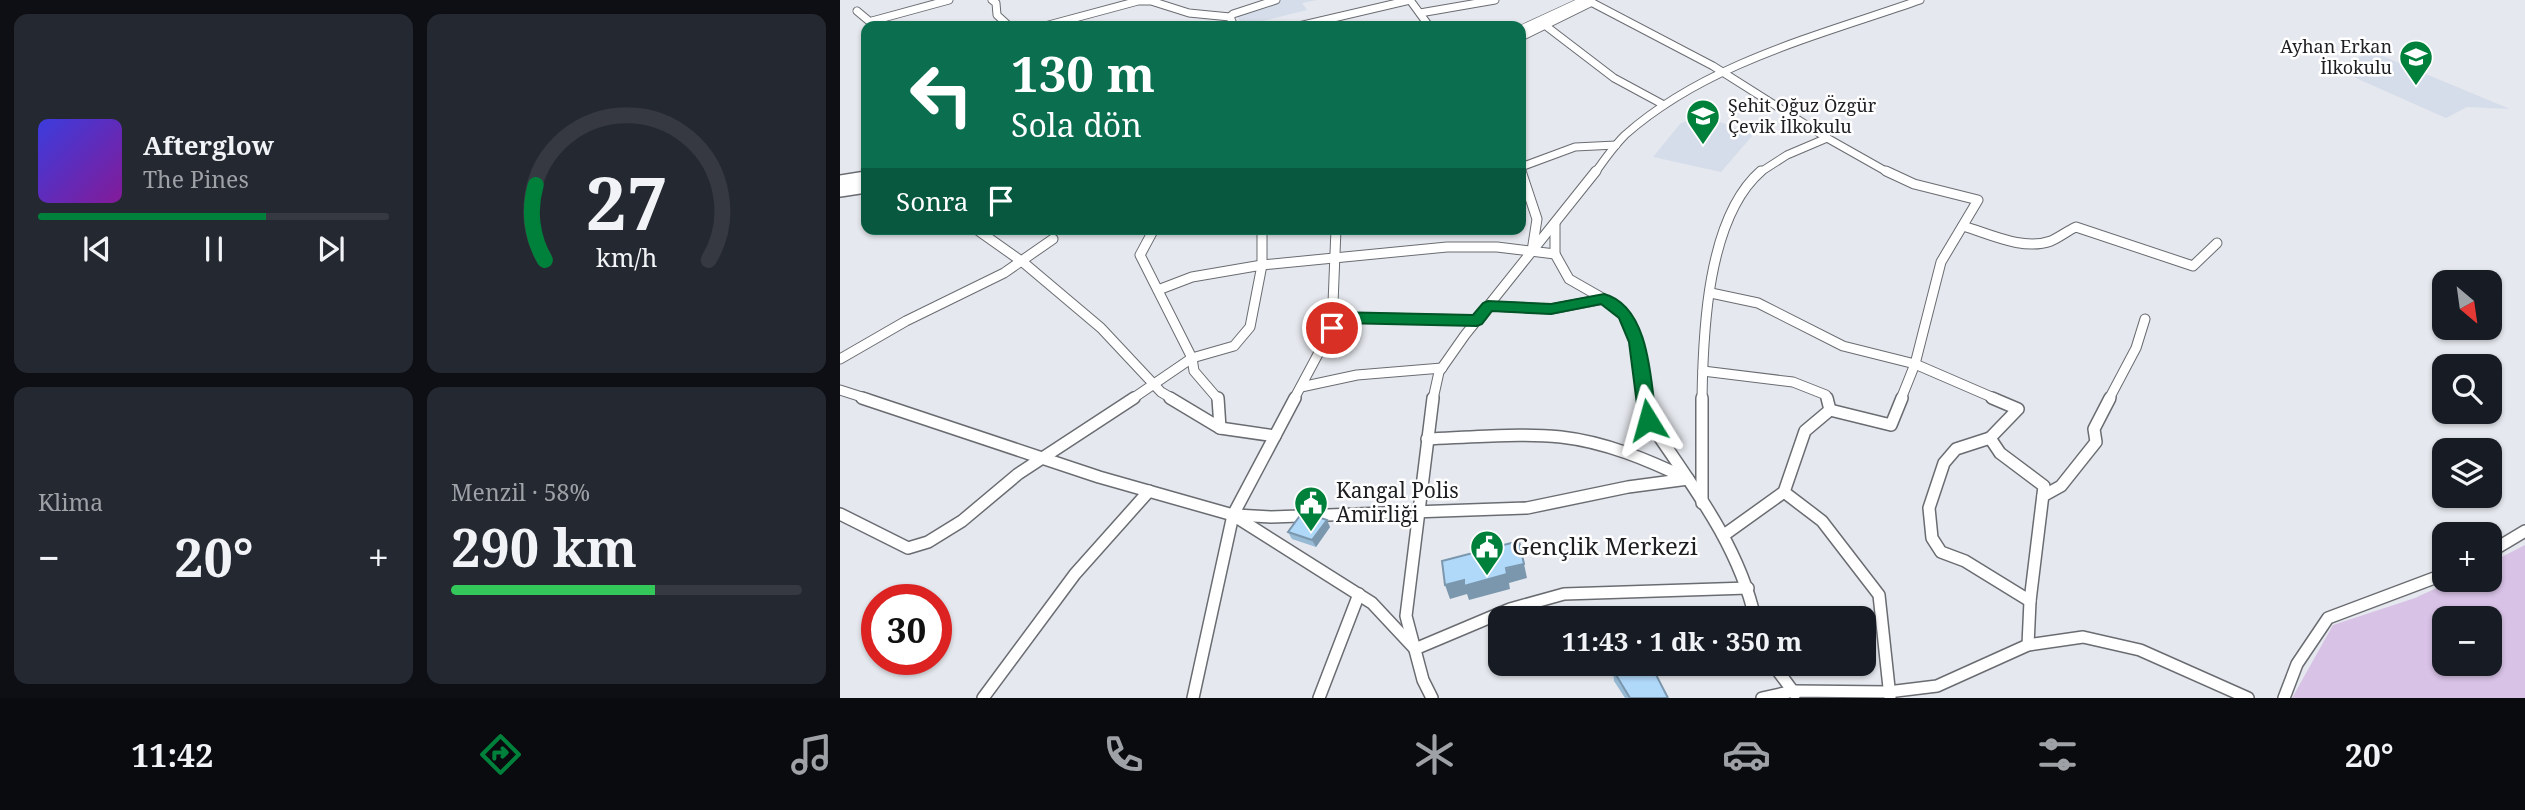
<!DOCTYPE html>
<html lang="tr">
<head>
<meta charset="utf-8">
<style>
	:root { --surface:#171b24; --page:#242831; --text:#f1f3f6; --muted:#9ea1a6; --line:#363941; --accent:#00813b }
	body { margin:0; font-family:"Noto Serif",serif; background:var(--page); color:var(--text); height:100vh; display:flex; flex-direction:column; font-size:26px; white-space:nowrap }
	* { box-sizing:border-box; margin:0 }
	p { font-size:23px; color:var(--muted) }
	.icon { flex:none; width:38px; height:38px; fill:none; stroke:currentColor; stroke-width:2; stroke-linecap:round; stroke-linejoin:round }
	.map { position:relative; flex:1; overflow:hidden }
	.details { display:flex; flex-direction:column; gap:14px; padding:14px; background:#0d0f14; width:840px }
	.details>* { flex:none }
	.guide { position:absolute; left:21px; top:21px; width:665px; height:214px; border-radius:14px; box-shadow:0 2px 5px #0004; background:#0b6e4f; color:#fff; overflow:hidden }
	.needle { width:46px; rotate:151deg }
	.controls { position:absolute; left:1592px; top:270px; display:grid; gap:14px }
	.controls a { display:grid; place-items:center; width:70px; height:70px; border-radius:14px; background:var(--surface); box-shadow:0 2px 5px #0004; font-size:35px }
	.speed { position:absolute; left:21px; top:584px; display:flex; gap:14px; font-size:35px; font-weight:700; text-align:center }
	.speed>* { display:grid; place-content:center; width:91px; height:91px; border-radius:50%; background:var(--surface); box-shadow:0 2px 5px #0004; line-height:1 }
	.speed .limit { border:10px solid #d22; background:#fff; color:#111 }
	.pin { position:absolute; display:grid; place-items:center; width:60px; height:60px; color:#fff; margin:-30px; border:4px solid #fff; border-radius:50%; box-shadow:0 2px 7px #0007 }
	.me { position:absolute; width:77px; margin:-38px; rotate:352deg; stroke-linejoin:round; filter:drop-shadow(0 0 5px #0008) }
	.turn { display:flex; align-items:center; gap:24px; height:147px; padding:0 35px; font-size:32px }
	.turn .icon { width:91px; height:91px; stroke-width:2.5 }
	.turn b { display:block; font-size:49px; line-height:60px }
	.then { display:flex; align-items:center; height:66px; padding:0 35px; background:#0003; gap:14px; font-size:26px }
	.big { font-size:52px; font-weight:700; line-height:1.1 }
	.details .tile { flex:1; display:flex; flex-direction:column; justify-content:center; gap:10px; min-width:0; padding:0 24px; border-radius:14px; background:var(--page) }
	.details .dial { align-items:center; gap:0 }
	.dial svg { height:182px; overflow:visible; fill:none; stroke:var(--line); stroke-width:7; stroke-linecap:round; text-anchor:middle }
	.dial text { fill:var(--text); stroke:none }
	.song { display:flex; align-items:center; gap:21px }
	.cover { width:84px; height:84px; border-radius:10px; background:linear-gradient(135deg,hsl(240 70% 55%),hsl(290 70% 35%)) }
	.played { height:7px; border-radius:4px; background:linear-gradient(90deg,var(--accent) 65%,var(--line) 65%) }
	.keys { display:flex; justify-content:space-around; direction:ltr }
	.heat { display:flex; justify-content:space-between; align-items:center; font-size:38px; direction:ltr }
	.charge { height:10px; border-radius:5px; background:linear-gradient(90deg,#34c759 58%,var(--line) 0) }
	.details .tiles { flex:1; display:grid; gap:14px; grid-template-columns:repeat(2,1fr) }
	.trip { position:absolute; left:648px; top:606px; width:388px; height:70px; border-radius:14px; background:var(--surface); box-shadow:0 2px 5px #0004; font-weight:700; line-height:70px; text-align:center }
	.dock { display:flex; height:112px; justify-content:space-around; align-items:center; background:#090b0e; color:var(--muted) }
	.dock .icon { width:49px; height:49px }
	.dock .active { color:var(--accent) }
	.dock b { font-size:32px; color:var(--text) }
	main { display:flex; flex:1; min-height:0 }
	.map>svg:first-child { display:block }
	.built { fill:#d6ddea }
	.green { fill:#d8c2e6; fill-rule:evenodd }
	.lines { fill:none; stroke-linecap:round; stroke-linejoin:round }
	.minor-far2-casing { stroke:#696c71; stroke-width:9 }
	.minor-far1-casing { stroke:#696c71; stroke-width:11 }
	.minor-casing { stroke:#696c71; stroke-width:14 }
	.major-far1-casing { stroke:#696c71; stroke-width:10 }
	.major-casing { stroke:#696c71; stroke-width:14 }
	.minor-far2 { stroke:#fff; stroke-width:7 }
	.minor-far1 { stroke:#fff; stroke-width:9 }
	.minor { stroke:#fff; stroke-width:11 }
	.major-far1 { stroke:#fff; stroke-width:9 }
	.major { stroke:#fff; stroke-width:11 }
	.wall { fill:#97bad5 }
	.shaded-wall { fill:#7b97ae }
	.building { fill:#b0d8f8; stroke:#7b97ae; stroke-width:2 }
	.route { fill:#00813b; stroke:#005426; stroke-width:2 }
	.labels { text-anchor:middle; stroke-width:5; stroke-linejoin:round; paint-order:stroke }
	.far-poi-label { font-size:18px; fill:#1d1e21; stroke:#fff; text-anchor:end }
	.poi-label { font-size:21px; fill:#1d1e21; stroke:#fff; text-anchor:start }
	.near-poi-label { font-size:24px; fill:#1d1e21; stroke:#fff; text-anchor:start }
</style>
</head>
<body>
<main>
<section class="details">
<div class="tiles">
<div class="tile">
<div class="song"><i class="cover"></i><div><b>Afterglow</b><p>The Pines</p></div></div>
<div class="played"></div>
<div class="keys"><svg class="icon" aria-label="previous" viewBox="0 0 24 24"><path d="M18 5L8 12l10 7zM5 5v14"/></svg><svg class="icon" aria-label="pause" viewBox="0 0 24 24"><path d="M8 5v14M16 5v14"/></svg><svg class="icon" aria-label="next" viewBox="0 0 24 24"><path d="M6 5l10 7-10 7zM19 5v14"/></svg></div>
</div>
<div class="tile dial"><svg viewBox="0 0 100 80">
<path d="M14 69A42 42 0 1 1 86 69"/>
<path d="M14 69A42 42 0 0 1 10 36" stroke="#00813b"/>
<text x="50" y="56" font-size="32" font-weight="700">27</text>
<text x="50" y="72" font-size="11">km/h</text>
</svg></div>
<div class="tile"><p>Klima</p>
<div class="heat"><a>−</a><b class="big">20°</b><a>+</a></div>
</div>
<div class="tile"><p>Menzil · 58%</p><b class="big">290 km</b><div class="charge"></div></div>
</div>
</section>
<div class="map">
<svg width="1685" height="698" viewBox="0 0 1685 698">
	<rect width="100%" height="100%" fill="#e5e8ee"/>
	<g class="built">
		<polygon points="438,0 477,0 462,3 467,10 403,26 397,16"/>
		<polygon points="1533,52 1670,109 1627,107 1606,118 1491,67"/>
		<polygon points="860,114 913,135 881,172 813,157 840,124"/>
	</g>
	<path class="green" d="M1685 545V698H1452L1493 625 1575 598 1616 579H1650V563ZM1605 618H1650V663H1605Z"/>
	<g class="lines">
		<g class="minor-far2-casing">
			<g id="minor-far2">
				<polyline points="152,0 156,3 157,15 169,26"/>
				<polyline points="570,0 589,26"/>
				<polyline points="747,0 873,66 987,138 1049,173"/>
				<polyline points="17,11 35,26"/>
				<polyline points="580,13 655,0"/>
				<polyline points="32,21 109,0"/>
				<polyline points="205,26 298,1 311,1 349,13 390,17"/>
				<polyline points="394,26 390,17 393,14 436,0"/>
				<polyline points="459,26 570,0"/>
				<polyline points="706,26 774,78 824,105"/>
				<polyline points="681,37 752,2"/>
				<polyline points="681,167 735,147 776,145"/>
				<path d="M755 173C764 160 774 146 785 135 866 63 980 35 1080 0"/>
				<polyline points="919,173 947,155 987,138"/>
			</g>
		</g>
		<g class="minor-far1-casing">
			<g id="minor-far1">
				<polyline points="681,171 697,219 692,251"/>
				<polyline points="1046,171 1074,184 1138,200 1101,262 1075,364 1061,399"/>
				<polyline points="715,223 715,254 729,279 764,299 785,315 797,342 805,399"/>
				<path d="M1123 226C1150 234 1183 251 1211 241 1220 237 1227 231 1236 227L1353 266 1377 243"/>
				<polyline points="136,229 184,263 261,328 321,392 333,399"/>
				<polyline points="314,229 300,255 352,358 354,371 378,399"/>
				<polyline points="318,290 352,277 422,265 607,247 657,247 715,254"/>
				<polyline points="871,293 918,303 1003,346 1075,364 1156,399"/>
				<polyline points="648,306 711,309 764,299"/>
				<polyline points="493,317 637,320"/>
				<polyline points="0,359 66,321 164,273 213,239"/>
				<polyline points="863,371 953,382 986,395 987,399"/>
				<polyline points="461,387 517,375 602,368"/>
				<polyline points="0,390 28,399"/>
				<polyline points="292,399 352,358 394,346 410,327 422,265 422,229"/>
				<polyline points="454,399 492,328 496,229"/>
				<polyline points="593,399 599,372 625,335 756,171"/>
				<path d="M862 399C863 332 867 218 921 171"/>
				<polyline points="1269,399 1296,348 1305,319"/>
			</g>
		</g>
		<g class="minor-casing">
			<g id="minor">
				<polyline points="22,398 259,477 393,515 532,603 575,649 670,609 724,594 908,588"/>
				<polyline points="330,398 380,428 435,436"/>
				<polyline points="378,398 380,428"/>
				<path d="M805 398 808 420C850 483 898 543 915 618"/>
				<polyline points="862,398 862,503"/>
				<polyline points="1152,398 1178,409 1150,438 1160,453 1204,486 1190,601 1188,645"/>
				<polyline points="990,410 1051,425 1062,398"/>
				<polyline points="1150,438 1116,449 1104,463 1089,508 1092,538 1101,552 1125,561 1190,601"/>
				<path d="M587 439C632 437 677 433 721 437 766 442 808 460 848 479"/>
				<polyline points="944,492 982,521 1039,595 1050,697"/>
				<polyline points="1203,496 1221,486 1256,442 1254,429 1270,398"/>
				<polyline points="0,514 68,548 88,542 122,521 178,474 294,398"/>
				<polyline points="396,515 431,517 687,508 788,487 848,479"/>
				<polyline points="884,535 944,492 965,431 990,410 987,398"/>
				<polyline points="1650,552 1685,531"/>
				<polyline points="932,663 955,694"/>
				<polyline points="143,698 235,574 309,491"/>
				<polyline points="353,698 393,515 455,398"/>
				<polyline points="479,698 519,594"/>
				<polyline points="592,698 583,680 566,616 593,398"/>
				<polyline points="922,698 954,691 1048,692 1097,686 1188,645 1243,637 1300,650 1408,698"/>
				<polyline points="1444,698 1457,664 1488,618 1605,574"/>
			</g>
		</g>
		<g class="major-far1-casing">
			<polyline id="major-far1" points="681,30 746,0"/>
		</g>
		<g class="major-casing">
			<g id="major">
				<polyline points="0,181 26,177"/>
				<polyline points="0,191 26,187"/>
			</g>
		</g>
		<use href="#minor-far2" class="minor-far2"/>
		<use href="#minor-far1" class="minor-far1"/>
		<use href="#minor" class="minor"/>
		<use href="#major-far1" class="major-far1"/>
		<use href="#major" class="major"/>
	</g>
	<g class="wall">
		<polygon points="490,527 476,547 452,539 448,532"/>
		<polygon points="773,670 828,698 785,698 774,681"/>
	</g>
	<g class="shaded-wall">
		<polygon points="487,520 490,527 476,547 472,540"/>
		<polygon points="684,564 687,578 669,583 670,589 629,600 627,594 610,599 605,585"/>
	</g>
	<g class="building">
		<polygon points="475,516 487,520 472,540 448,532 459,517"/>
		<polygon points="679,541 684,564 666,568 667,574 624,586 624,580 605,585 602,561"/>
		<polygon points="789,663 810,663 828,698 790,698 773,670"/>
	</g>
	<path class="route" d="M764 294C810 306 811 382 816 420L814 424H802L799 420 789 342 779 318 761 304 711 314 652 311 642 324 637 326 500 323 498 332 492 333 485 328V317L493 312 633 315 643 303 648 301 711 304Z"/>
	<defs>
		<g id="school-pin" transform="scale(1.75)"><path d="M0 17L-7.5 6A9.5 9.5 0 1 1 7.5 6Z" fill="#00813b" stroke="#fff"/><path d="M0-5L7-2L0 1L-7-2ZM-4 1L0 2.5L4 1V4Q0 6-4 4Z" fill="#fff"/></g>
		<g id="civic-pin" transform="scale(1.75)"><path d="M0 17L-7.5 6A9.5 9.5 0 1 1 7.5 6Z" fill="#00813b" stroke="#fff"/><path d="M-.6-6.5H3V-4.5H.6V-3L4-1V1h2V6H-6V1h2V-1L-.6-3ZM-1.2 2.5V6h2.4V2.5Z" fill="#fff"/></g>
	</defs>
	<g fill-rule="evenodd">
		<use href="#school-pin" x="1576" y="57"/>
		<use href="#school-pin" x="863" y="116"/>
		<use href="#civic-pin" x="471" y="503"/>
		<use href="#civic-pin" x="647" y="547"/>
	</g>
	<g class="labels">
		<g class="far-poi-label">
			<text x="1552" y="53">Ayhan Erkan<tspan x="1552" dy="21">İlkokulu</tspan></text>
			<text x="888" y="112" text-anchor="start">Şehit Oğuz Özgür<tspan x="888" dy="21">Çevik İlkokulu</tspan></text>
		</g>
		<g class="poi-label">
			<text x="496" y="498">Kangal Polis<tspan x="496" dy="24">Amirliği</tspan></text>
		</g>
		<g class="near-poi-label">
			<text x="672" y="555">Gençlik Merkezi</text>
		</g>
	</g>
</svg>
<div class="controls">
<a><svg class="needle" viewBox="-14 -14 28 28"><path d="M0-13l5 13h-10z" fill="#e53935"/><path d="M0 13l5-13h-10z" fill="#9ea1a6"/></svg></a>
<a><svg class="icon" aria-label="search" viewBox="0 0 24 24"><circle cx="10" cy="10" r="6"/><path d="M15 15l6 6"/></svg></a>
<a><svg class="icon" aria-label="layers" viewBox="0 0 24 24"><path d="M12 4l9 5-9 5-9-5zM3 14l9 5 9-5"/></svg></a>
<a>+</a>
<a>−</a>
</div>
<div class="speed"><div class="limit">30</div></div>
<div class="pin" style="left:492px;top:328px;background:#d93025"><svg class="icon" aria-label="arrive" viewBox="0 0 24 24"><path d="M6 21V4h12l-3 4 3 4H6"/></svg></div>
<svg class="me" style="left:808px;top:420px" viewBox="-20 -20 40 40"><path d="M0-17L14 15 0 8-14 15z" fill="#00813b" stroke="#fff" stroke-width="4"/></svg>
<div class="trip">11:43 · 1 dk · 350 m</div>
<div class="guide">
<div class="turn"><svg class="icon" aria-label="left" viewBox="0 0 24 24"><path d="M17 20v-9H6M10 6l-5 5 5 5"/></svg><div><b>130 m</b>Sola dön</div></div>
<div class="then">Sonra<svg class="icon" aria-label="arrive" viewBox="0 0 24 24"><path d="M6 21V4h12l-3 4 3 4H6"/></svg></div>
</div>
</div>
</main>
<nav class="dock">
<b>11:42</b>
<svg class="icon active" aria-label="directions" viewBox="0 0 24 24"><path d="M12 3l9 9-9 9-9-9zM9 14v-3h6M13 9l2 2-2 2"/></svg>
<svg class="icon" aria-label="music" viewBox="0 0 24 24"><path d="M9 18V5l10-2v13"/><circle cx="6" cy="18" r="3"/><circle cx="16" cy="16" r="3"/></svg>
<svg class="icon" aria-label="phone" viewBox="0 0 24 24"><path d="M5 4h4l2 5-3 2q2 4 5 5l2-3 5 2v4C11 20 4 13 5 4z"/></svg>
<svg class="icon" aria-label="climate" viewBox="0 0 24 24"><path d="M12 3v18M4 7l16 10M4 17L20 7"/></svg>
<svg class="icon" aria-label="car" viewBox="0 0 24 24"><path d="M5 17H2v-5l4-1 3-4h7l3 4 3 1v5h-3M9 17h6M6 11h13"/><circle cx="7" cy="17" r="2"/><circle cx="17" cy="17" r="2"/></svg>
<svg class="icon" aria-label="filters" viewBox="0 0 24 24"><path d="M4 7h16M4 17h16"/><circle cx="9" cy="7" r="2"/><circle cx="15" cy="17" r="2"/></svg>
<b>20°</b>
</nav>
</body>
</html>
